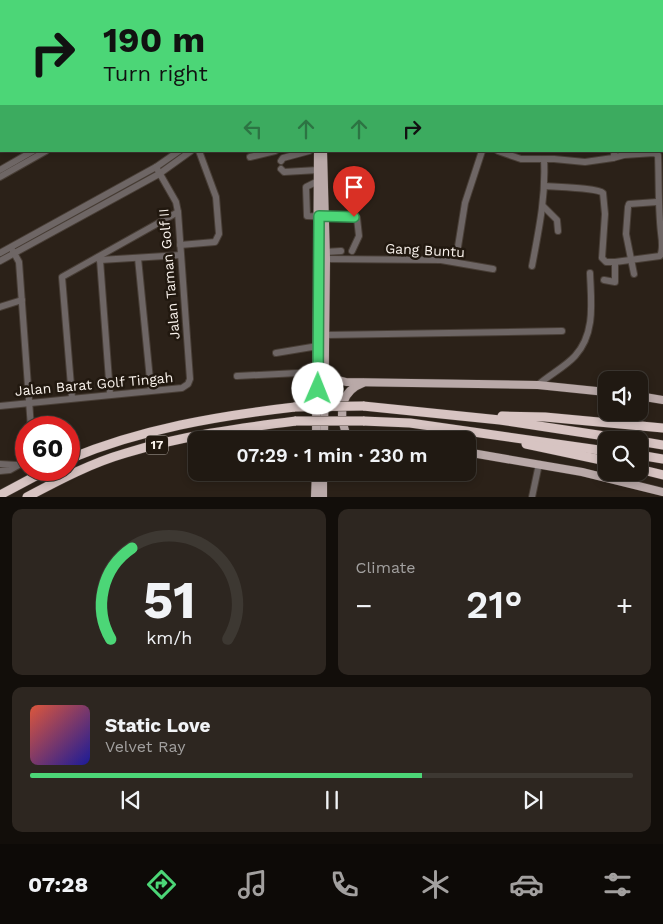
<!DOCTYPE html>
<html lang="en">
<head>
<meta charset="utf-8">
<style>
	:root { --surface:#201912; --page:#2d2620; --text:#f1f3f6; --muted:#a2a09f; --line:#3d3832; --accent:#4cd677 }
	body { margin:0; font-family:"Work Sans",sans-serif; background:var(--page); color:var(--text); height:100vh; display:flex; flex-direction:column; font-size:19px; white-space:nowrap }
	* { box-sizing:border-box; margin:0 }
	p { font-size:16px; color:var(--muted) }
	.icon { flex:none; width:28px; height:28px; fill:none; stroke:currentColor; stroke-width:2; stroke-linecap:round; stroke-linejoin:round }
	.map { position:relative; height:497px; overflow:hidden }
	.details { display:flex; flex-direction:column; gap:12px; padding:12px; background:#120e0a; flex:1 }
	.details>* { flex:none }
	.guide { position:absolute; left:0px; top:0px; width:664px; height:152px; box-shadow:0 2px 8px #0003,0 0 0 1px var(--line); background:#4cd677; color:#111; overflow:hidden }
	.fabs { position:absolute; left:598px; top:371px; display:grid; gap:10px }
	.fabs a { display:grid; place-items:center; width:50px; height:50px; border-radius:10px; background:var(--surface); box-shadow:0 2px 8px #0003,0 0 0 1px var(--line); font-size:25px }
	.speed { position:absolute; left:15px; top:416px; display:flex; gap:10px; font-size:25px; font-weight:700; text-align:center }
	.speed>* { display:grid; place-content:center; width:65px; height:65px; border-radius:50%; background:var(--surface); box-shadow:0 2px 8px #0003,0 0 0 1px var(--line); line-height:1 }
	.speed .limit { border:8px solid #d22; background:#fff; color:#111 }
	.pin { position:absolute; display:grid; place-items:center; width:42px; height:42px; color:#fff; margin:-51px -21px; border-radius:50% 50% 50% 0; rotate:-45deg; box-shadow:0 0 5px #0007 }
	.pin .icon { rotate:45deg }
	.me { position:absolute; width:55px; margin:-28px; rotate:1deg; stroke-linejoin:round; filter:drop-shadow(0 0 4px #0008) }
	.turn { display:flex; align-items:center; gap:18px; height:105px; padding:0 20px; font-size:22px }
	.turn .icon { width:65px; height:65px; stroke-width:2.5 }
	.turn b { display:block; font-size:35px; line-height:42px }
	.lanes { display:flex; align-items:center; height:48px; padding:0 20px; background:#0003; justify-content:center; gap:25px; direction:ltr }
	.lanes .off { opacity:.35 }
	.big { font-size:38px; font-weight:600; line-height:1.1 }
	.details .widget { flex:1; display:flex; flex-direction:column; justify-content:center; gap:8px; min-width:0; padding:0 18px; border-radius:10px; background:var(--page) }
	.details .dial { align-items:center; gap:0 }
	.dial svg { height:130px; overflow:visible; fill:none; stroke:var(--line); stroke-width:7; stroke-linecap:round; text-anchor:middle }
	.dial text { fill:var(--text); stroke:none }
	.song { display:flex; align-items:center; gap:15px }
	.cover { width:60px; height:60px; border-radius:8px; background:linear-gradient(135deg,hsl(10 70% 55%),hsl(240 70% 35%)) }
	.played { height:5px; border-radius:2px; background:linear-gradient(90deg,var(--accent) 65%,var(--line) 65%) }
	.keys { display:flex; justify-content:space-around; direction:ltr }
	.heat { display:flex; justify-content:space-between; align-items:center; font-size:28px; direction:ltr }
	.details .tiles { flex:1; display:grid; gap:12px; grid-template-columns:1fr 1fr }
	.widget:last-child { grid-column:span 2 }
	.trip { position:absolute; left:188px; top:431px; width:288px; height:50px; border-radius:10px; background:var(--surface); box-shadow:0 2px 8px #0003,0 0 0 1px var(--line); font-weight:600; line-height:50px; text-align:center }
	.tabs { display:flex; height:80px; justify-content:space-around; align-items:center; background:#0d0a07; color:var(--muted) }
	.tabs .icon { width:35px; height:35px }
	.tabs .active { color:var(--accent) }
	.tabs b { font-size:22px; color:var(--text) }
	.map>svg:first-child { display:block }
	.green { fill:#195227 }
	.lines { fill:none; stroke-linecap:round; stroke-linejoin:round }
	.minor-tunnel { stroke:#4a4038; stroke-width:6; stroke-dasharray:6 3; stroke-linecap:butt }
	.minor-casing { stroke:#483e36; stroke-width:8 }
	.major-casing { stroke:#483e36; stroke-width:9 }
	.highway-casing { stroke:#483e36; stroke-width:10 }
	.minor { stroke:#6e6665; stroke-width:6 }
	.major { stroke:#b9a9a8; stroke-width:8 }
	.highway { stroke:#d7c4c2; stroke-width:9 }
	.highway-bridge-casing { stroke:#483e36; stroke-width:10; stroke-linecap:butt }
	.highway-bridge { stroke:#d7c4c2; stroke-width:9 }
	.route-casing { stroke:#318b4d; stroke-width:12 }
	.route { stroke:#4cd677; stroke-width:9 }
	.labels { text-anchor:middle; stroke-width:5; stroke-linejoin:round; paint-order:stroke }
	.shield { fill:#21180f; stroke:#b9b1aa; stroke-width:1 }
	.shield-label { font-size:12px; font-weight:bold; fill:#faf3ed }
	.street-label { font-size:14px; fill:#faf3ed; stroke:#21180f }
</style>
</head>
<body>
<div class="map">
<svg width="663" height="497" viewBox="0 0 663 497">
	<rect width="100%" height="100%" fill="#2b2118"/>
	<polygon class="green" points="4,0 114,0 114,1 3,1"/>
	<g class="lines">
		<polyline class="minor-tunnel" points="366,1 366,0"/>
		<g class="minor-casing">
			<g id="minor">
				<polyline points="157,0 157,1"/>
				<polyline points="165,0 165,1"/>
				<polyline points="354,0 355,1"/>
				<polyline points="430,0 430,1"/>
				<polyline points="513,0 513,1"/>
				<polyline points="662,0 663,2"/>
				<polyline points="458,1 471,0"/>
				<polyline points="536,1 542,0"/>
				<polyline points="643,1 643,0"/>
				<polyline points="662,30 663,29"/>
				<polyline points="662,55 663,55"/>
				<polyline points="662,124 663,124"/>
				<polyline points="498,151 521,159 554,159 585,162 613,158 615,151"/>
				<polyline points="250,157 275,151"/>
				<path d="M613 158 624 155 654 153 658 155C659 181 658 207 661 233 662 240 663 250 660 256L615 262"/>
				<polyline points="281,161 283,158 309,151"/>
				<polyline points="281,169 284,172 318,170"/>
				<polyline points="0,170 33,151"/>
				<polyline points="0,177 46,151"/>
				<polyline points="318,181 306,187 307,216 357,218 359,236 352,251"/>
				<path d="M546 186C556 187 598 188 603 193L605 214 602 258 606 262H615V282L604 280"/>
				<polyline points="544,207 557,220 558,231"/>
				<polyline points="180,245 215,242 219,234 216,197 199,151"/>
				<polyline points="13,251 19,262 31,428"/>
				<polyline points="325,252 341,251"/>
				<polyline points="0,253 156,167 179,151"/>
				<polyline points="457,253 465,203 482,151"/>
				<polyline points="97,258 100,260 181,255"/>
				<polyline points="138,258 151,390"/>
				<polyline points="326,259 441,260 493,269"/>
				<polyline points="100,260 110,394"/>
				<polyline points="0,261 159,174 191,151"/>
				<path d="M532 266C539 229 546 196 544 159"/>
				<polyline points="634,274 626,234 628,207 629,204 657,202"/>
				<polyline points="0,307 22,300"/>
				<polyline points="325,335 562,331"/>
				<polyline points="276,353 318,346"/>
				<polyline points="237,376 318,372"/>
				<path d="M538 385C549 375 565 367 575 356 596 333 591 301 590 273"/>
				<polyline points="72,398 62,277 178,212"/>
				<polyline points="0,406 182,388 188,384 190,379 178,212 176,202 156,167"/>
				<polyline points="0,464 17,465"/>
				<polyline points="0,471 10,470 26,461"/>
				<polyline points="323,473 368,473"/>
				<polyline points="532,497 539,464"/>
			</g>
		</g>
		<g class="major-casing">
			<g id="major">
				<polyline points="320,1 320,0"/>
				<polyline points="323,151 326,259 324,440"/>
				<polyline points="325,374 331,378 346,382 538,385 606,392"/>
				<polyline points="639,396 663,400"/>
				<polyline points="316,440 318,151"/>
				<path d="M355 440 346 434C339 413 339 392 363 383"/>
				<polyline points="466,452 582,472 663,492"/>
				<polyline points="315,497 316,472"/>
				<polyline points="323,497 323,472"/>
			</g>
		</g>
		<g class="highway-casing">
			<g id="highway">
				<polyline points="363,406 500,420 631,440"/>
				<polyline points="502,416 545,417 663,428"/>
				<polyline points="363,421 410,423 606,451"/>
				<polyline points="639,441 663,445"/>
				<polyline points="526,444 606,461"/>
				<polyline points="639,455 663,459"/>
				<path d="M69 459C141 429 217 416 295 407"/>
				<polyline points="639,469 663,475"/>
				<polyline points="0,495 47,470"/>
				<path d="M27 497C59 480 91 463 126 453 181 436 239 428 296 421"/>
			</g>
		</g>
		<use href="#minor" class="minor"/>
		<use href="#major" class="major"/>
		<use href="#highway" class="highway"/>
		<g class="highway-bridge-casing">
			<g id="highway-bridge">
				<polyline points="295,407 363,406"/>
				<polyline points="296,421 363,421"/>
			</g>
		</g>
		<use href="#highway-bridge" class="highway-bridge"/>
	</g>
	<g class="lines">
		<g class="route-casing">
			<polyline id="route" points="318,389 319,216 354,217"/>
		</g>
		<use href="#route" class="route"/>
	</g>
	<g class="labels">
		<rect class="shield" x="146" y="435.5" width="22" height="19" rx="4"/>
		<g class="shield-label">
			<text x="157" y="449">17</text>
		</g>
		<g class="street-label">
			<text transform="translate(425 250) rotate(3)" y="5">Gang Buntu</text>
			<text transform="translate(169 274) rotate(-95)" y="5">Jalan Taman Golf II</text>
			<text transform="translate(94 384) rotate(-5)" y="5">Jalan Barat Golf Tingah</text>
		</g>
	</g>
</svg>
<div class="fabs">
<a><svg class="icon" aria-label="sound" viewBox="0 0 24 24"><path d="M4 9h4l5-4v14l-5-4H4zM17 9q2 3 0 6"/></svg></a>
<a><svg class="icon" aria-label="search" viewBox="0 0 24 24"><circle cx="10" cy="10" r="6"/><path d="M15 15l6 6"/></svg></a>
</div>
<div class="speed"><div class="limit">60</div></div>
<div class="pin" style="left:354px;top:217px;background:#d93025"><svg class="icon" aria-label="arrive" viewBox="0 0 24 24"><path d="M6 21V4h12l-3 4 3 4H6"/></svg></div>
<svg class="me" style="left:318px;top:389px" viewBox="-20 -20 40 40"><circle r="19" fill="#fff"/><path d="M0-13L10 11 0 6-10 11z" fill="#4cd677"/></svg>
<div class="trip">07:29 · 1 min · 230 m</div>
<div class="guide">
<div class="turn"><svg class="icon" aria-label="right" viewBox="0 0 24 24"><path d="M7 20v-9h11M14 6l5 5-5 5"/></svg><div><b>190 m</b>Turn right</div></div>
<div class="lanes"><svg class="icon off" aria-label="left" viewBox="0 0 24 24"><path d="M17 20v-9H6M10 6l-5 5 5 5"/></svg><svg class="icon off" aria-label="ahead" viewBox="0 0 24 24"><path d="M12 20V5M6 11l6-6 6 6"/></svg><svg class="icon off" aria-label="ahead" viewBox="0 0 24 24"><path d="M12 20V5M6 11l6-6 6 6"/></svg><svg class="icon" aria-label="right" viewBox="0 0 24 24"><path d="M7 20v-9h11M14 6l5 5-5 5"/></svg></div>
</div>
</div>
<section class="details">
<div class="tiles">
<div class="widget dial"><svg viewBox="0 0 100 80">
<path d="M14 69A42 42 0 1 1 86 69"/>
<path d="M14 69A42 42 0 0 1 27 13" stroke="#4cd677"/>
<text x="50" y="56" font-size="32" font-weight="700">51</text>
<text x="50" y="72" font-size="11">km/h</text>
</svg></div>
<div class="widget"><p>Climate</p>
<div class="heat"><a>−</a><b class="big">21°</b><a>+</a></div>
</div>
<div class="widget">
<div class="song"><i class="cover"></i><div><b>Static Love</b><p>Velvet Ray</p></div></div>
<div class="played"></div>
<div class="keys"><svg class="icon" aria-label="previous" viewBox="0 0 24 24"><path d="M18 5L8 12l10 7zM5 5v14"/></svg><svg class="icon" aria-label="pause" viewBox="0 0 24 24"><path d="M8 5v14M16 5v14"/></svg><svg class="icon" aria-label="next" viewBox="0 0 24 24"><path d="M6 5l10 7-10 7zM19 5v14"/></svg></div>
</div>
</div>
</section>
<nav class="tabs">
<b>07:28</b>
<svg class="icon active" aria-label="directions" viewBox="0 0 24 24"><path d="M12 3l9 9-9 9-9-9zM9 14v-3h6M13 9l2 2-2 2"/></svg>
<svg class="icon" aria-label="music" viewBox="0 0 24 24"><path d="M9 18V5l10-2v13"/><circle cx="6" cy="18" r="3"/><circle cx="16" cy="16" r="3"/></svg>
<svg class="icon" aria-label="phone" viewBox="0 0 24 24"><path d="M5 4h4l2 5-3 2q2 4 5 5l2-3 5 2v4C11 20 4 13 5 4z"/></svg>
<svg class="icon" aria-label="climate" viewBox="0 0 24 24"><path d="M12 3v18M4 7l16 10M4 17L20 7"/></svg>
<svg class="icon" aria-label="car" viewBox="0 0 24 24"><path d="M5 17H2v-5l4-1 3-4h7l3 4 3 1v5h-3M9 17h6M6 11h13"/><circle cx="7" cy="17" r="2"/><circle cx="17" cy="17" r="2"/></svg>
<svg class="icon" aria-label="filters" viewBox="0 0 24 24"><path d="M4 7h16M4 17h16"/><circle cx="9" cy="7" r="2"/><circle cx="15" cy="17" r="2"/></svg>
</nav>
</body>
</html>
